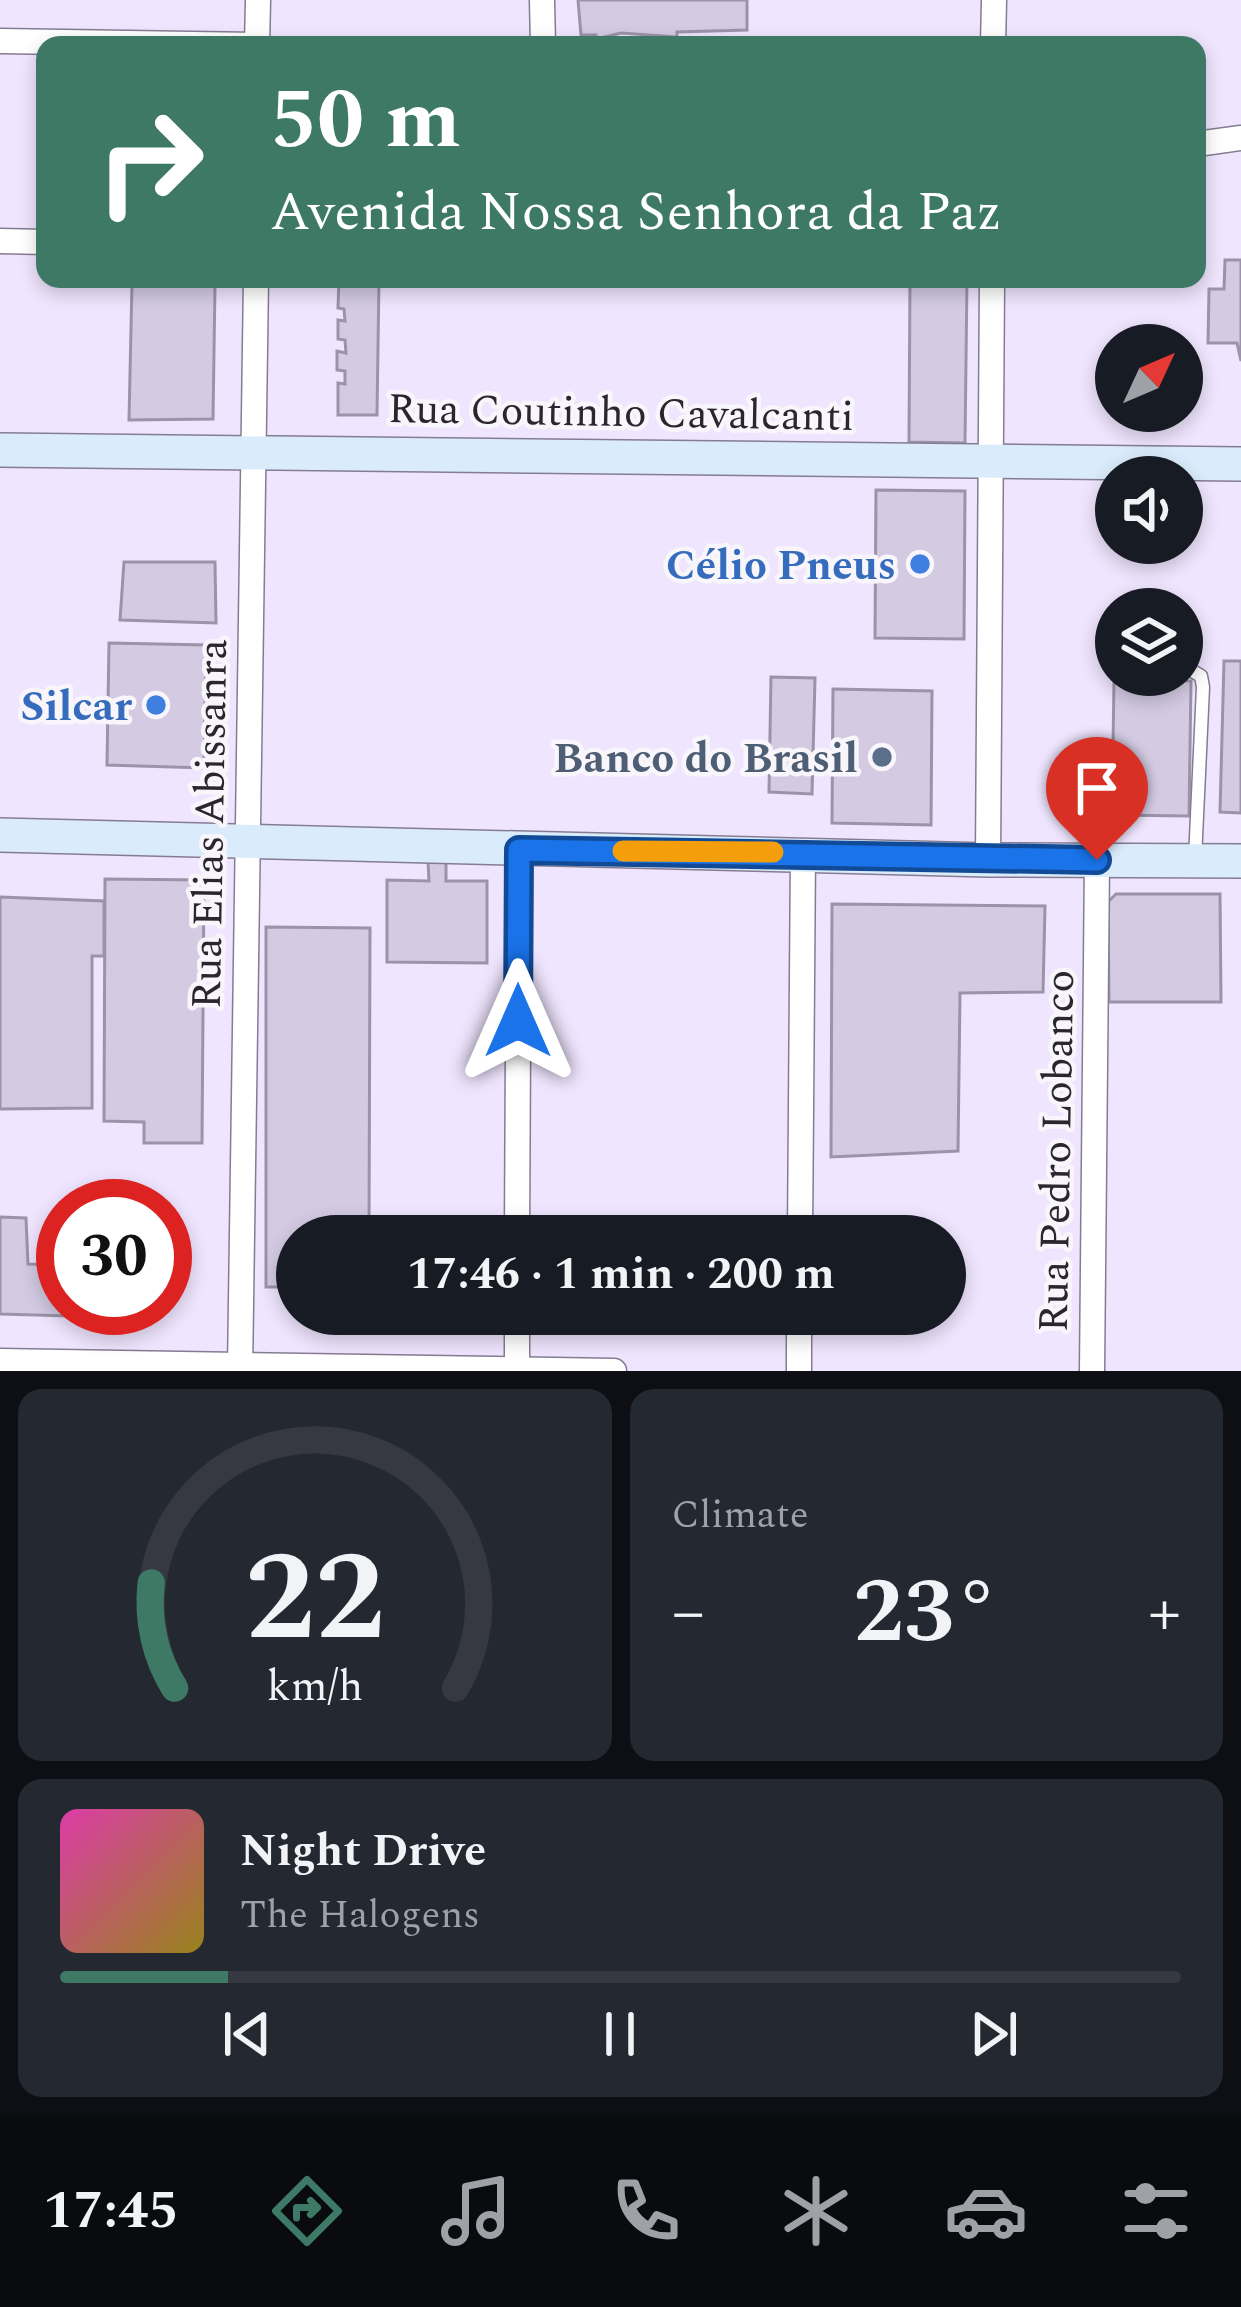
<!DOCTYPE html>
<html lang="en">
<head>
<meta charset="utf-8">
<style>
	:root { --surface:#171b24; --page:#242831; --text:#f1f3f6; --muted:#9ea1a6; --line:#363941; --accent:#3d7965 }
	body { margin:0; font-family:Spectral,serif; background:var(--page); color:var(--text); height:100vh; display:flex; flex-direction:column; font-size:45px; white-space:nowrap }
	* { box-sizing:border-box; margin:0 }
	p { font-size:39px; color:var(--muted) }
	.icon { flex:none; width:66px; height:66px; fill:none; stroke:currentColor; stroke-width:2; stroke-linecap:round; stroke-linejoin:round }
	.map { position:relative; height:1371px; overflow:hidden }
	.side { display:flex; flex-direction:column; gap:18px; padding:18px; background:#0d0f14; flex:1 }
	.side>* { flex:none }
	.banner { position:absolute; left:36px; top:36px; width:1170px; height:252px; border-radius:24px; box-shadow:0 6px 18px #0003; background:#3d7965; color:#fff; overflow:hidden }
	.needle { width:78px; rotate:46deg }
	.buttons { position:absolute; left:1095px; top:324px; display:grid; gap:24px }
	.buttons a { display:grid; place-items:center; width:108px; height:108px; border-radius:50%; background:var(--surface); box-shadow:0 6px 18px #0003; font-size:60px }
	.speed { position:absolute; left:36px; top:1179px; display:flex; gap:24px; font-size:60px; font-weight:700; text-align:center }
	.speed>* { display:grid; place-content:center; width:156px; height:156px; border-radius:50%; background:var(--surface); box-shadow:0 6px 18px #0003; line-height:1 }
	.speed .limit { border:18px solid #d22; background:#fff; color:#111 }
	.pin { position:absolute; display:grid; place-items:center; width:102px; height:102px; color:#fff; margin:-123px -51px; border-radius:50% 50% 50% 0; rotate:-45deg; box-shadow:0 0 12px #0007 }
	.pin .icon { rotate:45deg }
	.me { position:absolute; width:132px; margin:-66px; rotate:0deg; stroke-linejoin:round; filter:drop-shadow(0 0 9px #0008) }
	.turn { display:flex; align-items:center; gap:42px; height:252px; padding:0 36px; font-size:54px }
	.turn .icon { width:156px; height:156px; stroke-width:2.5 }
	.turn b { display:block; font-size:84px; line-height:102px }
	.big { font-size:90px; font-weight:700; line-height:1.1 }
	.side .tile { flex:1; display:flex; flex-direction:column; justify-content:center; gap:18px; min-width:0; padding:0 42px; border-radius:24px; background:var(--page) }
	.side .dial { align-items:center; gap:0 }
	.dial svg { height:312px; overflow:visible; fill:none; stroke:var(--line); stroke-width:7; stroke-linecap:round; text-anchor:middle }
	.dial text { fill:var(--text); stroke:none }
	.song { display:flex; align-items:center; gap:36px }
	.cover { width:144px; height:144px; border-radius:18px; background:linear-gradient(135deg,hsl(320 70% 55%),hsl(50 70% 35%)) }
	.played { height:12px; border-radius:6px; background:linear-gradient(90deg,var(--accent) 15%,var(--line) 15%) }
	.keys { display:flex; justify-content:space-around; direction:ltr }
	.heat { display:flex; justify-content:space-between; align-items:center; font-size:66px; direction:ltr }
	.side .tiles { flex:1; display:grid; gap:18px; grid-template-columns:1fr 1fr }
	.tile:last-child { grid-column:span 2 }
	.trip { position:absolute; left:276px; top:1215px; width:690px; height:120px; border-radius:60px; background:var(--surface); box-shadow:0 6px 18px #0003; font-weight:700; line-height:120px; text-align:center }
	.tab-bar { display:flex; height:192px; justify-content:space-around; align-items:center; background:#090b0e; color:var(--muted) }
	.tab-bar .icon { width:84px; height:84px }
	.tab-bar .on { color:var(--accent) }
	.tab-bar b { font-size:54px; color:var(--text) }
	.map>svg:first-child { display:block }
	.building { fill:#d4cbe3; stroke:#9c93a9; stroke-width:3 }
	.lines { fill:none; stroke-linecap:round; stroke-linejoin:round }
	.lane-casing { stroke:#857c92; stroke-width:15 }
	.street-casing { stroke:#857c92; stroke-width:27 }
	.secondary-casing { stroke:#857c92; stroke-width:36 }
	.lane { stroke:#fff; stroke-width:12 }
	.street { stroke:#fff; stroke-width:24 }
	.secondary { stroke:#daecfb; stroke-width:33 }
	.route-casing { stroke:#114b97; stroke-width:30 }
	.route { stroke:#1a73e8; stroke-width:21 }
	.slow { stroke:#f59e0b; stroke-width:21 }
	.shop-dot { fill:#3f7fe0; stroke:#f8f6fb; stroke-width:4.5 }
	.service-dot { fill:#5c6f8a; stroke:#f8f6fb; stroke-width:4.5 }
	.labels { text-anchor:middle; stroke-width:9; stroke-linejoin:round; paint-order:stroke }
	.street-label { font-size:42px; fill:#2a262f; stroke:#f8f6fb }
	.shop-label { font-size:42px; font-weight:bold; fill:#366cbe; stroke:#f8f6fb; text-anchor:end }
	.service-label { font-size:42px; font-weight:bold; fill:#4e5e75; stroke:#f8f6fb; text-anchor:end }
</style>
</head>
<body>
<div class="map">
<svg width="1241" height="1371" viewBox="0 0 1241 1371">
	<rect width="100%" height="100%" fill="#efe5fe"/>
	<g class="building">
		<polygon points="578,0 747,0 747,30 677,32 677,37 621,33 596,39 596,35 581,35"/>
		<polygon points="1225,260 1241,260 1241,361 1237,343 1208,343 1209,289 1224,289"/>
		<polygon points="339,279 379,279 377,415 338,415 338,383 345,384 345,371 337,370 337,351 346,353 345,340 338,339 338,320 345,321 344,309 338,308"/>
		<polygon points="910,279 967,279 965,443 909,442"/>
		<polygon points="132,284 215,285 213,419 129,420"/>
		<polygon points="876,490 965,491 964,639 875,638"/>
		<polygon points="124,562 215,562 216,623 120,620"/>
		<polygon points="109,643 206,645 204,768 107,765"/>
		<polygon points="1224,661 1241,661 1241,813 1220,812"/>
		<polygon points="771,677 815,678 812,794 769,792"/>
		<polygon points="1114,680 1191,681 1189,816 1112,815"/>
		<polygon points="833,689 932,691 931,825 832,823"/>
		<polygon points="428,862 446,862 446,881 487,881 487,963 387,962 387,880 429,881"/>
		<polygon points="105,879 204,880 202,1143 144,1143 144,1122 104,1121"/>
		<polygon points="1116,894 1220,894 1221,1002 1109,1002 1108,902"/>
		<polygon points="0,897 104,901 104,956 92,956 92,1108 0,1109"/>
		<polygon points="832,904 1045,906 1043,992 960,993 958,1151 831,1157"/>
		<polygon points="266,927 370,928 369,1236 297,1236 297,1287 266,1287"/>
		<polygon points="0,1217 26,1218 28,1264 63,1265 63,1308 69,1308 69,1316 0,1314"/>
	</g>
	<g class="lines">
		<g class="lane-casing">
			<polyline id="lane" points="1182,665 1201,676 1203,687 1195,859"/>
		</g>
		<g class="street-casing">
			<g id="street">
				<polyline points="542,0 543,45"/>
				<polyline points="0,41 257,45 258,0"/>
				<polyline points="993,45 994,0"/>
				<polyline points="1197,144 1241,138"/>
				<polyline points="0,241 45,242"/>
				<polyline points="988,860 992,279"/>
				<polyline points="517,1236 519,850"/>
				<polyline points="800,1236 803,852"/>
				<polyline points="0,1361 614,1371"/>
				<polyline points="240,1371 256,279"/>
				<polyline points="517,1371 517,1314"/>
				<polyline points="799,1371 799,1314"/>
				<polyline points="1092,1371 1097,860"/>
			</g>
		</g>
		<g class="secondary-casing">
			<g id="secondary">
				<polyline points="0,450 1241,464"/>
				<polyline points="0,835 988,860 1241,861"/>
			</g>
		</g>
		<use href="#lane" class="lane"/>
		<use href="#street" class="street"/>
		<use href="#secondary" class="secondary"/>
	</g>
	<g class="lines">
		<g class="route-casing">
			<polyline id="route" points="518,1021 519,850 1097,860"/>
		</g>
		<use href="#route" class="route"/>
		<polyline class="slow" points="623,851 773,852"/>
	</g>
	<g class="shop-dot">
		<circle cx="920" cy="564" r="12"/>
		<circle cx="156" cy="705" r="12"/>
	</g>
	<circle class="service-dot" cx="882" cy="757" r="12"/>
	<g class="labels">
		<g class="street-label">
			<text transform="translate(621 411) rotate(1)" y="15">Rua Coutinho Cavalcanti</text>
			<text transform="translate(208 824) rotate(-89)" y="15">Rua Elias Abissanra</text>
			<text transform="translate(1055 1151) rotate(-89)" y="15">Rua Pedro Lobanco</text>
		</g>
		<g class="shop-label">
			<text x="896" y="579">Célio Pneus</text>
			<text x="132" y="720">Silcar</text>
		</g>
		<g class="service-label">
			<text x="858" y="772">Banco do Brasil</text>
		</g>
	</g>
</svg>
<div class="buttons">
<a><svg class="needle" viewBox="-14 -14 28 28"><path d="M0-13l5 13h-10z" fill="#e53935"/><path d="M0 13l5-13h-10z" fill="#9ea1a6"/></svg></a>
<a><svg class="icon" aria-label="sound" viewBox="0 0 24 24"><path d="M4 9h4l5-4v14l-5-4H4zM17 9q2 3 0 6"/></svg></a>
<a><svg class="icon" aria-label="layers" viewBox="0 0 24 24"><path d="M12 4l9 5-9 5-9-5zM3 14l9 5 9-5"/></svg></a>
</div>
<div class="speed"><div class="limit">30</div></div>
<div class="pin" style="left:1097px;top:860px;background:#d93025"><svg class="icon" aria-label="arrive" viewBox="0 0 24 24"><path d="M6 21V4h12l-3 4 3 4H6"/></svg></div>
<svg class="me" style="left:518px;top:1021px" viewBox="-20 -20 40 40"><path d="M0-17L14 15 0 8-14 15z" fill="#1a73e8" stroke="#fff" stroke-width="4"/></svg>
<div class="trip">17:46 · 1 min · 200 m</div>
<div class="banner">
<div class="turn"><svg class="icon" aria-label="right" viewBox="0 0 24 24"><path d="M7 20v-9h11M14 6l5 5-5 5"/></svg><div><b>50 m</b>Avenida Nossa Senhora da Paz</div></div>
</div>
</div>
<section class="side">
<div class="tiles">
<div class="tile dial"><svg viewBox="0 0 100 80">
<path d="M14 69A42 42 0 1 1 86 69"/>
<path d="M14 69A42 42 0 0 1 8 42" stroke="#3d7965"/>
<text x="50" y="56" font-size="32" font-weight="700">22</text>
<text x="50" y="72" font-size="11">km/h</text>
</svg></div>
<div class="tile"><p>Climate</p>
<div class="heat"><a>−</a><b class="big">23°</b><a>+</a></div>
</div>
<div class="tile">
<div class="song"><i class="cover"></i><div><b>Night Drive</b><p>The Halogens</p></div></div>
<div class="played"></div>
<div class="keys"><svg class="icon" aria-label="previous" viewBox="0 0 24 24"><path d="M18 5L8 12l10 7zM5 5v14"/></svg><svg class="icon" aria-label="pause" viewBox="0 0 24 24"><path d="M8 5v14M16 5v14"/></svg><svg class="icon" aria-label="next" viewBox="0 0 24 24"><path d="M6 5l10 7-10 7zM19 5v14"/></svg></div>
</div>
</div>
</section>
<nav class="tab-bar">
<b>17:45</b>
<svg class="icon on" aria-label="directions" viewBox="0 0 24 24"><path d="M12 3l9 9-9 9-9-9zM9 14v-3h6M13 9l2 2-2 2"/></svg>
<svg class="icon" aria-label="music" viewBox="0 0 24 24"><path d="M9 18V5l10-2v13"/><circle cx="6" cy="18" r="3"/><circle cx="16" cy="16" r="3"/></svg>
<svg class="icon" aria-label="phone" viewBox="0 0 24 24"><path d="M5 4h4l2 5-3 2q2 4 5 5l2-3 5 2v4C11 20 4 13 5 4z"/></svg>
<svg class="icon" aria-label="climate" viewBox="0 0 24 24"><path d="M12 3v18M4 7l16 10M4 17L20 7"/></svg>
<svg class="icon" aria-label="car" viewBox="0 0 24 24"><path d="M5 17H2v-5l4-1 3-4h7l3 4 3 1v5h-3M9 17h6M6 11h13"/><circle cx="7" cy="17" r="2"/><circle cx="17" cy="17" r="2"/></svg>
<svg class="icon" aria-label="filters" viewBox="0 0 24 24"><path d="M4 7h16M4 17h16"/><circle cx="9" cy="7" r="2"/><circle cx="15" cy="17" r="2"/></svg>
</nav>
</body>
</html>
